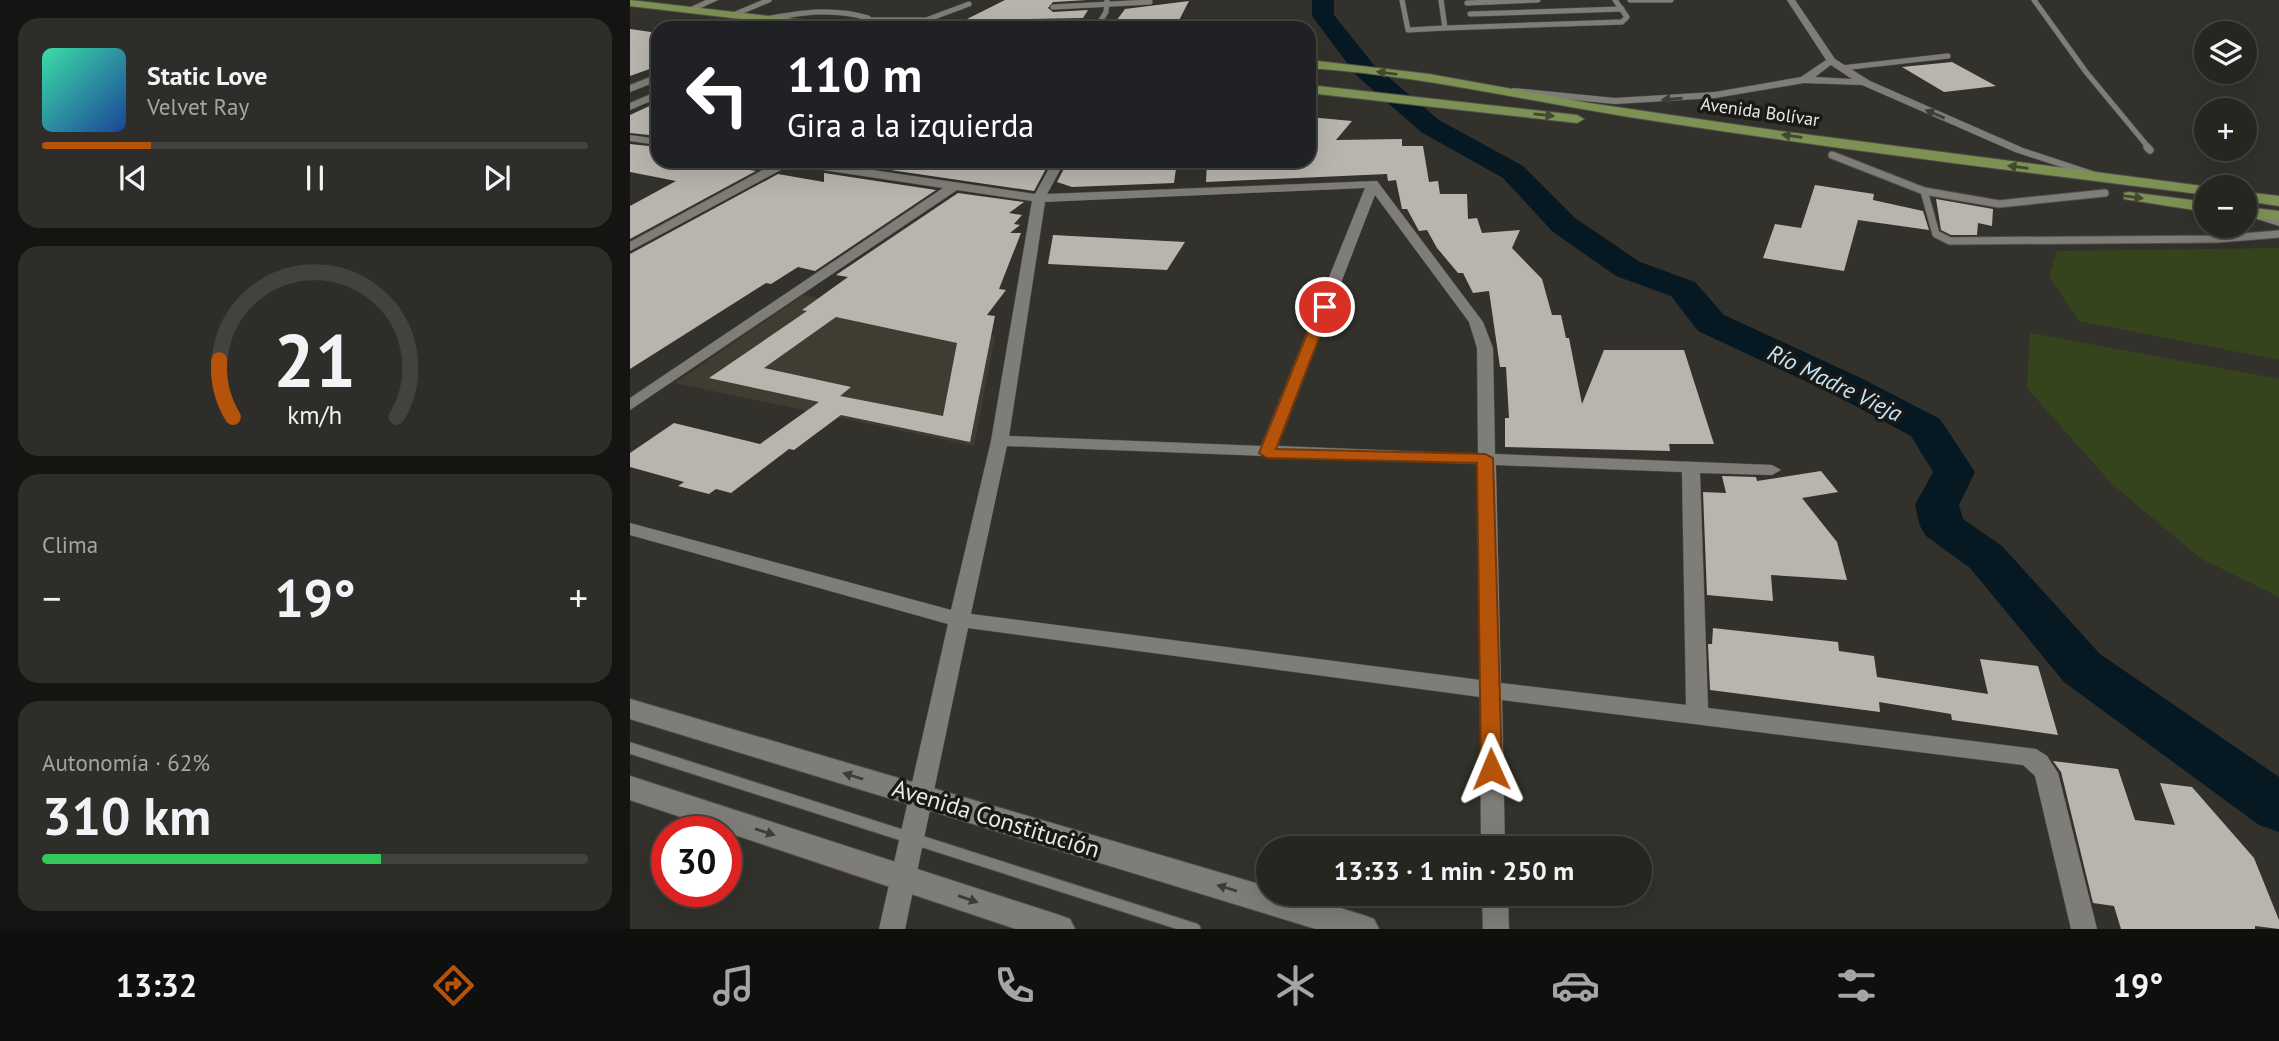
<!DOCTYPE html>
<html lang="es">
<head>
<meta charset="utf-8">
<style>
	:root { --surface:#262520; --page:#2e2d29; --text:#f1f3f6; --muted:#a4a5a5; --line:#42423e; --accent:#b45309 }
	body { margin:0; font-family:"PT Sans",sans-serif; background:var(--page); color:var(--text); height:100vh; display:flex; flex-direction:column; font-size:26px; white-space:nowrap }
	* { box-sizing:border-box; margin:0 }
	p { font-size:23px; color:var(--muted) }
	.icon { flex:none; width:38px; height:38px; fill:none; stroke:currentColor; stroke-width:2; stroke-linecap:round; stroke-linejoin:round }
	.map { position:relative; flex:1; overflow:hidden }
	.drawer { display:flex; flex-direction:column; gap:18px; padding:18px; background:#151412; width:630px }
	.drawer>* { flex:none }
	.hud { position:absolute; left:21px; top:21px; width:665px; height:147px; border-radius:21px; box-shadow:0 7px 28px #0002,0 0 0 2px var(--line); background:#202124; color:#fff; overflow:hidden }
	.tools { position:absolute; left:1564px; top:21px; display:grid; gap:14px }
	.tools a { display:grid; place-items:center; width:63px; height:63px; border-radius:50%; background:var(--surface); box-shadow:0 7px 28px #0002,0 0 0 2px var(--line); font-size:35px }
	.speed { position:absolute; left:21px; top:816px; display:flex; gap:14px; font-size:35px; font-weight:700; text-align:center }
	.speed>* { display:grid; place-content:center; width:91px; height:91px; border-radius:50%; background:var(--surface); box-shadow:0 7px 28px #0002,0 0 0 2px var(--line); line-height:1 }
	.speed .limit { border:10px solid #d22; background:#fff; color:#111 }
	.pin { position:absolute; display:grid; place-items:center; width:60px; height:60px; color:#fff; margin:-30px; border:4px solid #fff; border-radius:50%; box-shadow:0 2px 7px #0007 }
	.me { position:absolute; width:77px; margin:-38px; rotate:359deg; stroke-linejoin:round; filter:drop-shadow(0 0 5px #0008) }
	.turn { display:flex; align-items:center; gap:24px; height:147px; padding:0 21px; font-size:32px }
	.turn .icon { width:91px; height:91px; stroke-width:2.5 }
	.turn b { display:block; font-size:49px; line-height:60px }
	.big { font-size:52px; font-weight:800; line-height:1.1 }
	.drawer .widget { flex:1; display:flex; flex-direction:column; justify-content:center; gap:10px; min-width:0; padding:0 24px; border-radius:21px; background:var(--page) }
	.drawer .dial { align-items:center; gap:0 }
	.dial svg { height:182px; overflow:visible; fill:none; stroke:var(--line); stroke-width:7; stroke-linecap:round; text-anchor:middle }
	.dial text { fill:var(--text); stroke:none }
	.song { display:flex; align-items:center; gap:21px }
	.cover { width:84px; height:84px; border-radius:10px; background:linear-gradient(135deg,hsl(160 70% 55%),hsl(220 70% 35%)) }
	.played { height:7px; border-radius:4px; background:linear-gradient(90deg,var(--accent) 20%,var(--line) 20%) }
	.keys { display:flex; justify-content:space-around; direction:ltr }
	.heat { display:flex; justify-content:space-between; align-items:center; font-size:38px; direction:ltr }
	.charge { height:10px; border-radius:5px; background:linear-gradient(90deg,#34c759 62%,var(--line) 0) }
	.trip { position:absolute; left:626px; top:836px; width:396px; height:70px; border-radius:35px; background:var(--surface); box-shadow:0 7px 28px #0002,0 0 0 2px var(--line); font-weight:800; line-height:70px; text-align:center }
	.dock { display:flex; height:112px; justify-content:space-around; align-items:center; background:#0f0f0d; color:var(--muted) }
	.dock .icon { width:49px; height:49px }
	.dock .active { color:var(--accent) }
	.dock b { font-size:32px; color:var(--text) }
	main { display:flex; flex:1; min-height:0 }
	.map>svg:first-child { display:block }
	.built { fill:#403c31 }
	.green { fill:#36441e }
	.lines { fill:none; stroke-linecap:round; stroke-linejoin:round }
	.river { fill:#061923; fill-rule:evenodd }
	.building { fill:#b8b5ae; fill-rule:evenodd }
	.service-far2-casing { stroke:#504f4a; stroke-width:6 }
	.service-far1-casing { stroke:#504f4a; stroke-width:9 }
	.service-casing { stroke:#504f4a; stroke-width:13 }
	.minor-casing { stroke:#504f4a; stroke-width:1 }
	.tertiary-casing { stroke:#504f4a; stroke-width:2 }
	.primary-casing { stroke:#504f4a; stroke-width:2 }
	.service-far2 { stroke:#7f7d77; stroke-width:5 }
	.service-far1 { stroke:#7f7d77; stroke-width:7 }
	.service { stroke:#7f7d77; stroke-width:11 }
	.minor { fill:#7f7d77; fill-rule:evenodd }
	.tertiary { fill:#7f7d77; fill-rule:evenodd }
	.primary { fill:#7e9154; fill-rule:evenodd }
	.oneway { fill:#42492f }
	.oneway2 { fill:#3d3c38 }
	.route { fill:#b45309; stroke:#753606; stroke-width:2 }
	.labels { text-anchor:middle; stroke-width:7; stroke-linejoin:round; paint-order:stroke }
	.far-street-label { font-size:18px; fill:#e8e7e3; stroke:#1a1916 }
	.water-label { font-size:23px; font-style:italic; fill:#c3e5f8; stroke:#1a1916 }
	.near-street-label { font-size:24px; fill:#e8e7e3; stroke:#1a1916 }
</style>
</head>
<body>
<main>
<section class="drawer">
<div class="widget">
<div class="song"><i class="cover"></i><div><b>Static Love</b><p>Velvet Ray</p></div></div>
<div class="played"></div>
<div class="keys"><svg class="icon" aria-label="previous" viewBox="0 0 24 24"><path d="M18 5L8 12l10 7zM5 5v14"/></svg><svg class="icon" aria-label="pause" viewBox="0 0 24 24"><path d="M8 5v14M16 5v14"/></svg><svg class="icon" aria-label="next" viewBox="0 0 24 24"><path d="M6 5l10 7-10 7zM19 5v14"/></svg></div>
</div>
<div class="widget dial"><svg viewBox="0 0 100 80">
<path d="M14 69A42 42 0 1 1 86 69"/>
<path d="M14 69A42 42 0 0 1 8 44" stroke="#b45309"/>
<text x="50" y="56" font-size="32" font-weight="700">21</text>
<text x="50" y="72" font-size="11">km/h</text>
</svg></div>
<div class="widget"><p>Clima</p>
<div class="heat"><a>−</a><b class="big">19°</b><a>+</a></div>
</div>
<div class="widget"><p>Autonomía · 62%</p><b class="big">310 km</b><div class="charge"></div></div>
</section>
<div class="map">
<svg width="1649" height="929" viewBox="0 0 1649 929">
	<rect width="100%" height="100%" fill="#33312b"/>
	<polygon class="built" points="173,295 365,336 344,446 45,383"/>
	<g class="green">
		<polygon points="1649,248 1649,360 1449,321 1419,276 1427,251"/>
		<polygon points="1400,333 1649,379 1649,597 1570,558 1482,484 1397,388"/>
	</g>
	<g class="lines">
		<polygon class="river" points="682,0 704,0 704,15 744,65 809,120 893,166 945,218 1010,262 1065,282 1094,315 1233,379 1310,419 1345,472 1329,505 1333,519 1372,546 1470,654 1649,777 1649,832 1629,825 1434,682 1340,568 1296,536 1290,526 1285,505 1303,472 1281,436 1205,395 1068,331 1041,296 986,276 923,232 873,178 791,132 726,75 682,16"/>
	</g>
	<g class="building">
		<polygon points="375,0 457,0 423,2 418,8 423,12 458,10 453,18 335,20"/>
		<polygon points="559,1 546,26 484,24 495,9"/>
		<polygon points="0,29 28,33 28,66 0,76"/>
		<polygon points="1322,62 1366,86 1314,92 1272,67"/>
		<polygon points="28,102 28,136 0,133 0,115"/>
		<polygon points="679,117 722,121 706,140 772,139 772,146 793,146 799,182 808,181 810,194 837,194 838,219 847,218 852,233 890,230 882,248 912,279 922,315 931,315 936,338 939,338 952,404 974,350 1054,350 1084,444 1039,444 1040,451 875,447 875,418 879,418 876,367 870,367 859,291 843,293 833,273 828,273 807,248 797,230 789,231 777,209 772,209 766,180 758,181 757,174 576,182 577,161 679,161"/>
		<polygon points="0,144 28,147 28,161 63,161 126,171 0,239 0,206 46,181 0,172"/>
		<polygon points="199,161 420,161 404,191"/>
		<polygon points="438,161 547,161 544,183 442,187 427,182"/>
		<polygon points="194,173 306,190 185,271 168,267 141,284 136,283 0,369 0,254 148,174 194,182"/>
		<polygon points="1185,185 1244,194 1243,200 1293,211 1299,230 1228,220 1214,271 1133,258 1145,224 1171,228"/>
		<path d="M328 193 394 202 379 213 392 215 384 224 390 225 380 233H391L369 289 376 290 357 315 365 316 340 442 211 415 164 450 159 449 101 493 86 489 79 494 48 486 54 482 0 467V453L44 423 130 444 189 402 79 378 177 311 172 310 218 277 206 275ZM206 317 327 343 313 416 210 396 221 387 134 368Z"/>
		<polygon points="1306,199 1363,209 1362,226 1348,223 1347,235 1321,235 1311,230"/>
		<polygon points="423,235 555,242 537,270 418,264"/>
		<polygon points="1191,471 1208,492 1172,498 1207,542 1217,580 1141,575 1143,601 1077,595 1073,492 1096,493 1092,476 1126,477 1127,481"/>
		<polygon points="1083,628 1208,642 1209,651 1244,656 1247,677 1358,694 1350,659 1408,666 1428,735 1322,720 1321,714 1249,702 1250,712 1080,690 1078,644 1082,644"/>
		<polygon points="1423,761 1488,769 1505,820 1545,825 1530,783 1562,787 1624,858 1649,920 1649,929 1625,926 1625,929 1491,929 1484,906 1463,903 1431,772"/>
	</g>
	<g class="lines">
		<g class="service-far2-casing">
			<g id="service-far2">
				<polyline points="772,0 778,30 815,28 811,0"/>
				<polyline points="1000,0 1041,0"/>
				<polyline points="1404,0 1456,72 1519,148"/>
				<polyline points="837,3 908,0"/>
				<polyline points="423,7 520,2"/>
				<polyline points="840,14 992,9"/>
				<polyline points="103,15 139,0"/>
				<path d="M135 19C170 13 203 7 238 18L240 20 234 28"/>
				<polyline points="240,20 296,20 339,4"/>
				<polyline points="466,28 476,12 477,1"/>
				<polyline points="815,28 992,22 997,17 985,0"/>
				<polyline points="1212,68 1318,56"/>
			</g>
		</g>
		<g class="service-far1-casing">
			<g id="service-far1">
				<polyline points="1517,147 1520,150"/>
				<polyline points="1202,155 1294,191 1369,204 1475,193"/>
				<polyline points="1294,191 1306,234 1320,241 1588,239 1649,234"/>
			</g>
		</g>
		<g class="service-casing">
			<polyline id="service" points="0,748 565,929"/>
		</g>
		<g class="minor-casing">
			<g id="minor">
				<polygon points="76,0 88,0 62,12 54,10"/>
				<path d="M1157 0H1165L1205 59 1240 81 1393 148 1484 178 1474 181 1385 152 1232 85 1174 83 1085 98 985 104 883 94 878 91 883 88 985 98 1085 92 1171 77 1196 60ZM1201 65 1222 79 1185 77Z"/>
				<path d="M158 18 163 21C156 28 148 28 138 28Z"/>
				<polygon points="28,74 28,81 0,92 0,85"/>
				<polygon points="28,91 28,98 0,110 0,103"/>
				<polygon points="0,135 28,139 28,145 0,141"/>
				<path d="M149 161H181L405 194 423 161H435L417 194 747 181 853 322 863 348 865 454 1142 465 1151 470 1142 475 1070 473 1078 708 1406 749 1417 756 1428 773 1467 929H1441L1405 776 1393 765 872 700 875 849H851L850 697 338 628 275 929H249L318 624 0 535V523L321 610 361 441 402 201 327 190 0 410V398L313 188 160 165 0 251V242ZM735 188 631 446 379 436 415 202ZM745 195 839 322 847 348 848 454 648 446ZM377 446 848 464 850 680 341 614ZM866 465 1052 472 1056 705 871 683Z"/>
				<polygon points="1622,209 1649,218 1649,226 1617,216 1616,213"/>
				<polygon points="852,894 878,894 879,929 853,929"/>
			</g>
		</g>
		<g class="tertiary-casing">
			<g id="tertiary">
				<polygon points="0,699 639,887 639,894 664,894 733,915 744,919 749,929 686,929 0,719"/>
				<polygon points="0,776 429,915 440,919 445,929 386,929 0,800"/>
			</g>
		</g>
		<g class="primary-casing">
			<g id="primary">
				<polygon points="0,0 216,25 222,28 187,28 0,6"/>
				<path d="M679 60 799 74 959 103 1143 130 1580 187H1577V195C1384 171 1191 147 999 117 892 100 787 75 679 68Z"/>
				<polygon points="679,85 947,115 954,119 947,123 679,93"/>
				<polygon points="1499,192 1577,202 1577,212 1494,199 1494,193"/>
				<polygon points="1615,192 1649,196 1649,206 1615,201"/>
				<polygon points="1615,207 1649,211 1649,221 1615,217"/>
			</g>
		</g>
		<use href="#service-far2" class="service-far2"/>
		<use href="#service-far1" class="service-far1"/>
		<use href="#service" class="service"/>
		<use href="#minor" class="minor"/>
		<use href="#tertiary" class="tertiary"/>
		<use href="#primary" class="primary"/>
	</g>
	<defs><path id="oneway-solid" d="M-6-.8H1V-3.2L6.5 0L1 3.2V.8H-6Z" transform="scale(1.75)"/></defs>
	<g class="oneway">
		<use href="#oneway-solid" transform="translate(757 73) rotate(-173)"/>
		<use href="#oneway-solid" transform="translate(914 115) rotate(6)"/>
		<use href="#oneway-solid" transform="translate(1162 136) rotate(-172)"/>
		<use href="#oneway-solid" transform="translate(1388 167) rotate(-172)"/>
		<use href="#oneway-solid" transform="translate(1503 197) rotate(8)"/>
	</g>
	<g class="oneway2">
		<use href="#oneway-solid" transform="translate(1042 99) rotate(175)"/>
		<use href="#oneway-solid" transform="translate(1305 114) rotate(-157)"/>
		<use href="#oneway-solid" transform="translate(223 776) rotate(-163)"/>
		<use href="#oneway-solid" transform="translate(135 832) rotate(18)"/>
		<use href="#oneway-solid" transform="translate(597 888) rotate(-163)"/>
		<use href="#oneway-solid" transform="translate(338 899) rotate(19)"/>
	</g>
	<polygon class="route" points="695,303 701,307 646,449 855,454 863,458 872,769 869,776 861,778 854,776 851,769 847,463 637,458 629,453 688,307"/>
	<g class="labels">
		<g class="far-street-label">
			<text transform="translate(1130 112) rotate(8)" y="6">Avenida Bolívar</text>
		</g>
		<g class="water-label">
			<text transform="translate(1205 383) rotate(26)" y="8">Río Madre Vieja</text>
		</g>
		<g class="near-street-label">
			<text transform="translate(366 819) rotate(17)" y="8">Avenida Constitución</text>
		</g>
	</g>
</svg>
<div class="tools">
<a><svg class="icon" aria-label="layers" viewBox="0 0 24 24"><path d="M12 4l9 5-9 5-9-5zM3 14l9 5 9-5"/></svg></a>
<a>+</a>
<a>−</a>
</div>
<div class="speed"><div class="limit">30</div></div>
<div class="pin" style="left:695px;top:307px;background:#d93025"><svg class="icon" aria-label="arrive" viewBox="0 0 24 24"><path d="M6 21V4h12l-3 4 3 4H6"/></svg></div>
<svg class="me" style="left:861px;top:769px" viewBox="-20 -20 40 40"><path d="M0-17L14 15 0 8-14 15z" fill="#b45309" stroke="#fff" stroke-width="4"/></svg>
<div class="trip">13:33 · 1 min · 250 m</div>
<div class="hud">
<div class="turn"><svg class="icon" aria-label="left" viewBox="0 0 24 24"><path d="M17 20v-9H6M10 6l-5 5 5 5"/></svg><div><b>110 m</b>Gira a la izquierda</div></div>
</div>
</div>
</main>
<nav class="dock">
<b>13:32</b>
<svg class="icon active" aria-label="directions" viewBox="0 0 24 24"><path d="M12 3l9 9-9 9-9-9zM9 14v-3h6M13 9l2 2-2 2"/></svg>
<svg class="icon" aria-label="music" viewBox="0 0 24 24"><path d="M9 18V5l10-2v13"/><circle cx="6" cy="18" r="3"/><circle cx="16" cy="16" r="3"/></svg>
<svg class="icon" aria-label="phone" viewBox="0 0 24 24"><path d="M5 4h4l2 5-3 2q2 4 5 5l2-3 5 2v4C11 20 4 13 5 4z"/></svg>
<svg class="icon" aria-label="climate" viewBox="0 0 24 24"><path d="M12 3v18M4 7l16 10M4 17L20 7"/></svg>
<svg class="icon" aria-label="car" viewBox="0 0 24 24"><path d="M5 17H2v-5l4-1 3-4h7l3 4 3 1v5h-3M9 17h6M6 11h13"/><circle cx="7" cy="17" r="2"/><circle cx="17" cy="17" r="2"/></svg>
<svg class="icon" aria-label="filters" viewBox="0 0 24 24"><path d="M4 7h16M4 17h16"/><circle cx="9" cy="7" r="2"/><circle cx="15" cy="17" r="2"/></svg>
<b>19°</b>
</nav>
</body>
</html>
